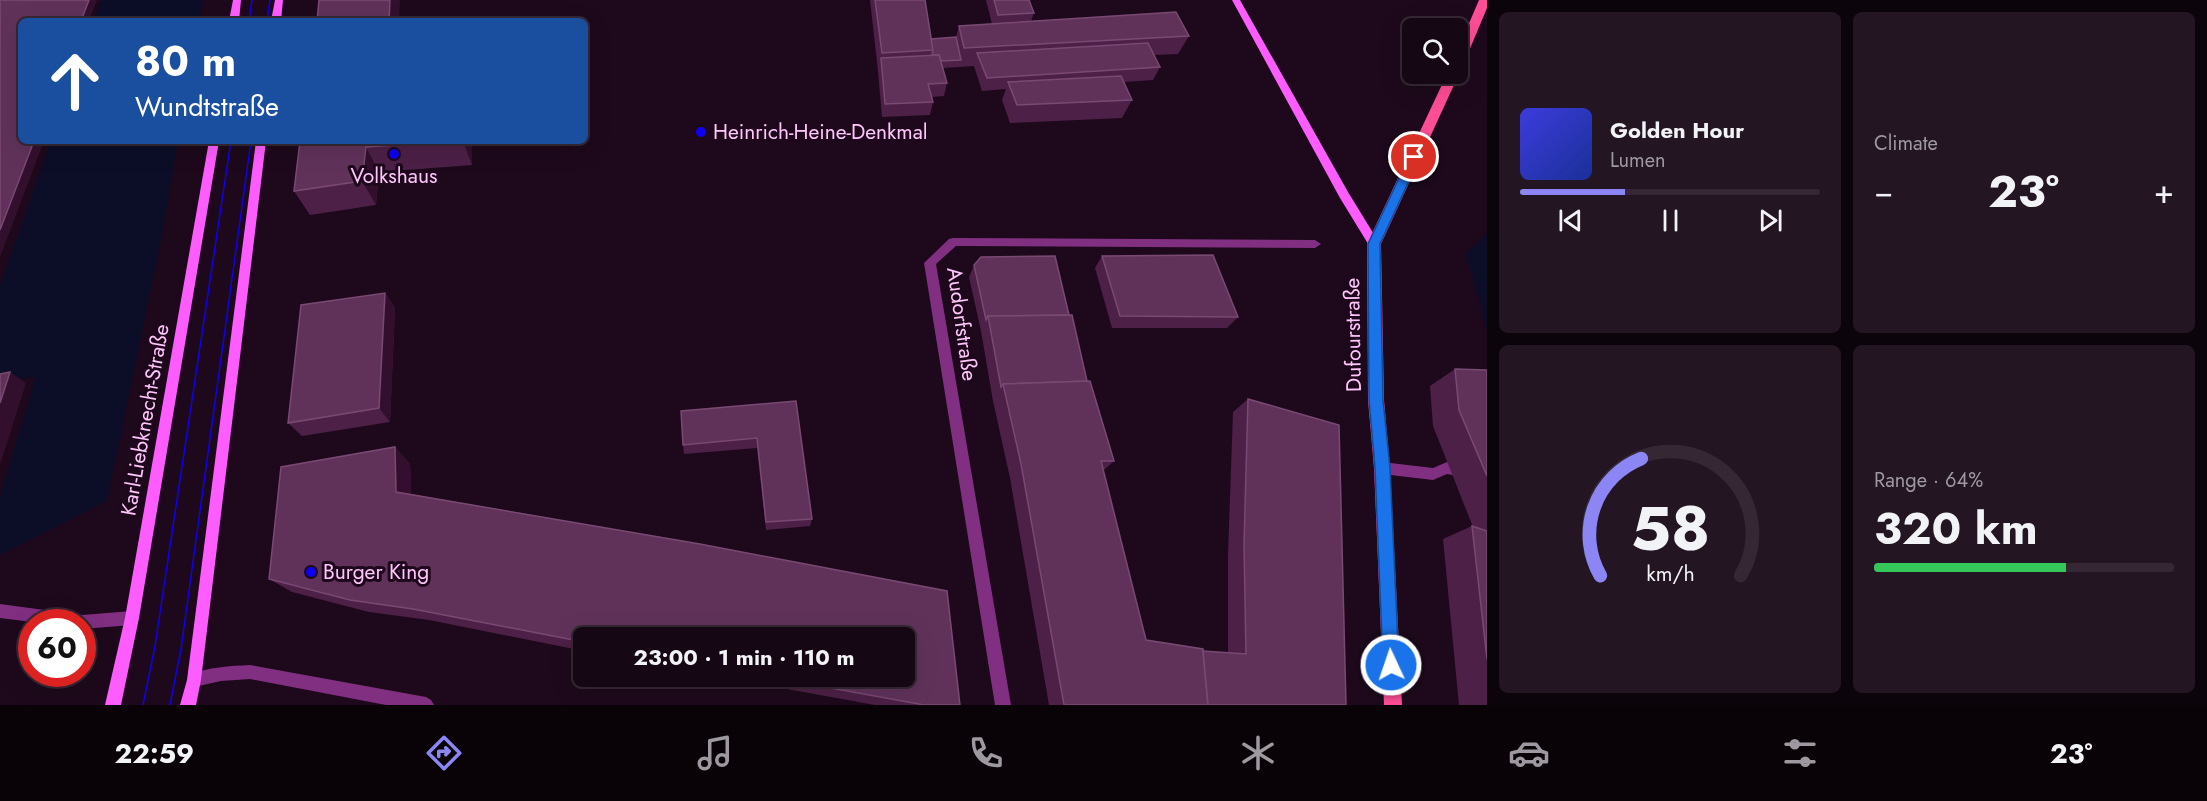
<!DOCTYPE html>
<html lang="en">
<head>
<meta charset="utf-8">
<style>
	:root { --surface:#160714; --page:#231522; --text:#f1f3f6; --muted:#9e99a0; --line:#352834; --accent:#8b86f4 }
	body { margin:0; font-family:Jost,sans-serif; background:var(--page); color:var(--text); height:100vh; display:flex; flex-direction:column; font-size:22px; white-space:nowrap }
	* { box-sizing:border-box; margin:0 }
	p { font-size:20px; color:var(--muted) }
	.icon { flex:none; width:33px; height:33px; fill:none; stroke:currentColor; stroke-width:2; stroke-linecap:round; stroke-linejoin:round }
	.map { position:relative; flex:1; overflow:hidden }
	.details { display:flex; flex-direction:column; gap:12px; padding:12px; background:#0c040b; width:720px }
	.details>* { flex:none }
	.banner { position:absolute; left:18px; top:18px; width:570px; height:126px; border-radius:9px; box-shadow:0 6px 24px #0002,0 0 0 2px var(--line); background:#1a4fa0; color:#fff; overflow:hidden }
	.tools { position:absolute; left:1402px; top:18px; display:grid; gap:12px }
	.tools a { display:grid; place-items:center; width:66px; height:66px; border-radius:9px; background:var(--surface); box-shadow:0 6px 24px #0002,0 0 0 2px var(--line); font-size:30px }
	.speed { position:absolute; left:18px; top:609px; display:flex; gap:12px; font-size:30px; font-weight:700; text-align:center }
	.speed>* { display:grid; place-content:center; width:78px; height:78px; border-radius:50%; background:var(--surface); box-shadow:0 6px 24px #0002,0 0 0 2px var(--line); line-height:1 }
	.speed .limit { border:9px solid #d22; background:#fff; color:#111 }
	.pin { position:absolute; display:grid; place-items:center; width:51px; height:51px; color:#fff; margin:-26px; border:3px solid #fff; border-radius:50%; box-shadow:0 2px 6px #0007 }
	.me { position:absolute; width:66px; margin:-33px; rotate:357deg; stroke-linejoin:round; filter:drop-shadow(0 0 4px #0008) }
	.turn { display:flex; align-items:center; gap:21px; height:126px; padding:0 18px; font-size:27px }
	.turn .icon { width:78px; height:78px; stroke-width:2.5 }
	.turn b { display:block; font-size:42px; line-height:51px }
	.big { font-size:45px; font-weight:700; line-height:1.1 }
	.details .card { flex:1; display:flex; flex-direction:column; justify-content:center; gap:9px; min-width:0; padding:0 21px; border-radius:9px; background:var(--page) }
	.details .dial { align-items:center; gap:0 }
	.dial svg { height:156px; overflow:visible; fill:none; stroke:var(--line); stroke-width:7; stroke-linecap:round; text-anchor:middle }
	.dial text { fill:var(--text); stroke:none }
	.song { display:flex; align-items:center; gap:18px }
	.cover { width:72px; height:72px; border-radius:9px; background:linear-gradient(135deg,hsl(240 70% 55%),hsl(230 70% 35%)) }
	.played { height:6px; border-radius:3px; background:linear-gradient(90deg,var(--accent) 35%,var(--line) 35%) }
	.keys { display:flex; justify-content:space-around; direction:ltr }
	.heat { display:flex; justify-content:space-between; align-items:center; font-size:33px; direction:ltr }
	.charge { height:9px; border-radius:4px; background:linear-gradient(90deg,#34c759 64%,var(--line) 0) }
	.details .tiles { flex:1; display:grid; gap:12px; grid-template-columns:repeat(2,1fr) }
	.trip { position:absolute; left:573px; top:627px; width:342px; height:60px; border-radius:9px; background:var(--surface); box-shadow:0 6px 24px #0002,0 0 0 2px var(--line); font-weight:700; line-height:60px; text-align:center }
	.tab-bar { display:flex; height:96px; justify-content:space-around; align-items:center; background:#090308; color:var(--muted) }
	.tab-bar .icon { width:42px; height:42px }
	.tab-bar .active { color:var(--accent) }
	.tab-bar b { font-size:27px; color:var(--text) }
	main { display:flex; flex:1; min-height:0 }
	.map>svg:first-child { display:block }
	.green { fill:#0c0e28 }
	.lines { fill:none; stroke-linecap:round; stroke-linejoin:round }
	.service { fill:#812f81; fill-rule:evenodd }
	.minor { fill:#812f81; fill-rule:evenodd }
	.secondary { fill:#fd5dff; fill-rule:evenodd }
	.primary { fill:#ff4d96; fill-rule:evenodd }
	.tram { stroke:#0f00f1; stroke-width:1.5 }
	.wall { fill:#4d2047 }
	.shaded-wall { fill:#32102d }
	.building { fill:#60325a; stroke:#794973; stroke-width:1.5 }
	.route { fill:#1a73e8; stroke:#114b97; stroke-width:1.5 }
	.poi-dot { fill:#0f00f1; stroke:#1d091b; stroke-width:2 }
	.labels { text-anchor:middle; stroke-width:6; stroke-linejoin:round; paint-order:stroke }
	.poi-label { font-size:21px; fill:#ffc6fb; stroke:#1d091b; text-anchor:start }
	.street-label { font-size:21px; fill:#ffc6fb; stroke:#1d091b }
</style>
</head>
<body>
<main>
<div class="map">
<svg width="1487" height="705" viewBox="0 0 1487 705">
	<rect width="100%" height="100%" fill="#1d091b"/>
	<g class="green">
		<polygon points="101,0 203,0 199,21 94,21"/>
		<polygon points="51,141 178,141 161,241 107,501 0,555 0,497 36,377 0,381 0,286"/>
		<polygon points="1487,233 1487,329 1466,254"/>
	</g>
	<g class="lines">
		<polygon class="service" points="1382,462 1433,468 1447,462 1487,469 1487,481 1447,474 1433,480 1382,474 1377,472 1375,468 1377,464"/>
		<g class="minor">
			<polygon points="953,238 1315,240 1321,244 1315,248 956,246 936,264 1011,705 995,705 924,263 949,239"/>
			<polygon points="0,604 82,615 132,611 137,613 139,618 137,623 132,625 82,629 82,622 32,622 0,618"/>
			<path d="M250 665 426 697 431 700 434 705H386L250 679 221 681 194 687 189 685 187 680 189 675C208 667 230 666 250 665Z"/>
		</g>
		<g class="secondary">
			<polygon points="233,0 241,0 239,21 229,21"/>
			<polygon points="275,0 283,0 281,21 271,21"/>
			<polygon points="1232,0 1240,0 1348,192 1378,241 1380,244 1378,247 1370,247 1340,198"/>
			<polygon points="209,141 219,141 139,618 121,705 105,705 125,618"/>
			<polygon points="256,141 266,141 201,680 196,705 180,705 187,680"/>
		</g>
		<g class="primary">
			<polygon points="1479,0 1487,0 1487,8 1464,63 1458,67 1458,49"/>
			<polygon points="1458,72 1459,74 1381,244 1384,400 1390,468 1402,705 1384,705 1374,468 1368,400 1367,244 1447,74"/>
		</g>
		<g class="tram">
			<polyline points="249,21 252,0"/>
			<polyline points="267,21 270,0"/>
			<polyline points="143,705 155,646 231,141"/>
			<polyline points="170,705 181,649 251,141"/>
		</g>
	</g>
	<g class="wall">
		<polygon points="870,0 925,0 931,39 956,37 959,26 992,24 986,0 1029,0 1034,13 1031,21 1189,36 1178,54 1154,55 1160,67 1153,80 1124,82 1132,100 1122,118 1010,123 1002,100 1006,89 982,91 974,66 943,68 947,83 944,96 932,97 933,102 930,115 882,117 878,71"/>
		<polygon points="300,141 472,141 472,165 379,172 376,205 310,215 294,191"/>
		<polygon points="1102,256 1238,317 1227,328 1112,328 1095,268"/>
		<polygon points="974,265 1069,315 1087,381 1114,461 1103,471 1146,640 1203,651 1228,652 1228,555 1233,412 1248,399 1346,705 1049,705 1010,478 993,401 981,331 969,277"/>
		<polygon points="385,293 395,308 390,422 302,436 288,423"/>
		<polygon points="1455,369 1487,370 1487,705 1459,705 1443,539 1472,526 1473,527 1433,426 1430,386"/>
		<polygon points="796,401 812,519 810,526 766,530 757,448 684,454 683,445"/>
		<polygon points="395,447 410,464 411,494 700,544 947,591 960,705 875,705 716,676 904,676 904,638 584,638 584,651 429,620 369,612 292,592 269,579 281,467"/>
	</g>
	<g class="shaded-wall">
		<polygon points="89,0 97,0 89,21 81,21"/>
		<polygon points="390,0 400,0 399,21 389,21"/>
		<polygon points="34,141 44,141 0,257 0,230"/>
		<polygon points="463,141 472,141 472,165"/>
		<polygon points="366,147 379,172 376,205 362,181"/>
		<polygon points="385,293 395,308 390,422 379,408"/>
		<polygon points="10,372 26,383 0,465 0,403"/>
		<polygon points="395,447 410,464 412,508 396,492"/>
	</g>
	<g class="building">
		<polygon points="0,0 89,0 81,21 21,21 21,141 34,141 0,230"/>
		<polygon points="319,0 390,0 389,21 317,21"/>
		<polygon points="875,0 925,0 933,50 882,53"/>
		<polygon points="994,0 1029,0 1034,13 998,15"/>
		<polygon points="1176,12 1189,36 964,48 959,26"/>
		<polygon points="956,37 961,60 941,61 939,55 932,55 933,50 931,39"/>
		<polygon points="1148,43 1160,67 987,78 977,53"/>
		<polygon points="939,55 947,83 928,84 933,102 885,104 881,58"/>
		<polygon points="1121,76 1132,100 1017,105 1008,82"/>
		<polygon points="300,141 455,141 366,147 362,181 294,191"/>
		<polygon points="1213,255 1238,317 1120,316 1102,256"/>
		<polygon points="1055,256 1069,315 988,316 986,320 974,265 981,257"/>
		<polygon points="385,293 379,408 288,423 301,305"/>
		<polygon points="1072,315 1087,381 1003,384 1001,387 988,316"/>
		<polygon points="1455,369 1487,370 1487,476 1459,410"/>
		<polygon points="10,372 0,403 0,374"/>
		<polygon points="1090,381 1114,461 1101,461 1146,640 1203,649 1208,705 1064,705 1021,464 1003,384"/>
		<polygon points="1248,399 1339,425 1346,705 1208,705 1203,651 1246,654 1244,545"/>
		<polygon points="796,401 812,519 766,522 757,438 683,445 681,411"/>
		<polygon points="395,447 396,492 700,544 947,591 960,705 924,705 765,676 904,676 904,638 584,638 584,642 413,609 350,600 269,579 281,467"/>
		<polygon points="1472,526 1487,531 1487,659"/>
	</g>
	<polygon class="route" points="1414,153 1420,157 1380,244 1383,400 1390,468 1399,665 1397,671 1391,674 1385,671 1383,665 1375,468 1369,400 1368,244 1409,157"/>
	<g class="poi-dot">
		<circle cx="701" cy="132" r="6"/>
		<circle cx="394" cy="154" r="6"/>
		<circle cx="311" cy="572" r="6"/>
	</g>
	<g class="labels">
		<g class="poi-label">
			<text x="713" y="139">Heinrich-Heine-Denkmal</text>
			<text x="394" y="183" text-anchor="middle">Volkshaus</text>
			<text x="323" y="579">Burger King</text>
		</g>
		<g class="street-label">
			<text transform="translate(962 324) rotate(82)" y="7">Audorfstraße</text>
			<text transform="translate(1353 335) rotate(-91)" y="7">Dufourstraße</text>
			<text transform="translate(145 420) rotate(-80)" y="7">Karl-Liebknecht-Straße</text>
		</g>
	</g>
</svg>
<div class="tools">
<a><svg class="icon" aria-label="search" viewBox="0 0 24 24"><circle cx="10" cy="10" r="6"/><path d="M15 15l6 6"/></svg></a>
</div>
<div class="speed"><div class="limit">60</div></div>
<div class="pin" style="left:1414px;top:157px;background:#d93025"><svg class="icon" aria-label="arrive" viewBox="0 0 24 24"><path d="M6 21V4h12l-3 4 3 4H6"/></svg></div>
<svg class="me" style="left:1391px;top:665px" viewBox="-20 -20 40 40"><circle r="17" fill="#1a73e8" stroke="#fff" stroke-width="3"/><path d="M0-11L8 9 0 5-8 9z" fill="#fff"/></svg>
<div class="trip">23:00 · 1 min · 110 m</div>
<div class="banner">
<div class="turn"><svg class="icon" aria-label="ahead" viewBox="0 0 24 24"><path d="M12 20V5M6 11l6-6 6 6"/></svg><div><b>80 m</b>Wundtstraße</div></div>
</div>
</div>
<section class="details">
<div class="tiles">
<div class="card">
<div class="song"><i class="cover"></i><div><b>Golden Hour</b><p>Lumen</p></div></div>
<div class="played"></div>
<div class="keys"><svg class="icon" aria-label="previous" viewBox="0 0 24 24"><path d="M18 5L8 12l10 7zM5 5v14"/></svg><svg class="icon" aria-label="pause" viewBox="0 0 24 24"><path d="M8 5v14M16 5v14"/></svg><svg class="icon" aria-label="next" viewBox="0 0 24 24"><path d="M6 5l10 7-10 7zM19 5v14"/></svg></div>
</div>
<div class="card"><p>Climate</p>
<div class="heat"><a>−</a><b class="big">23°</b><a>+</a></div>
</div>
<div class="card dial"><svg viewBox="0 0 100 80">
<path d="M14 69A42 42 0 1 1 86 69"/>
<path d="M14 69A42 42 0 0 1 35 9" stroke="#8b86f4"/>
<text x="50" y="56" font-size="32" font-weight="700">58</text>
<text x="50" y="72" font-size="11">km/h</text>
</svg></div>
<div class="card"><p>Range · 64%</p><b class="big">320 km</b><div class="charge"></div></div>
</div>
</section>
</main>
<nav class="tab-bar">
<b>22:59</b>
<svg class="icon active" aria-label="directions" viewBox="0 0 24 24"><path d="M12 3l9 9-9 9-9-9zM9 14v-3h6M13 9l2 2-2 2"/></svg>
<svg class="icon" aria-label="music" viewBox="0 0 24 24"><path d="M9 18V5l10-2v13"/><circle cx="6" cy="18" r="3"/><circle cx="16" cy="16" r="3"/></svg>
<svg class="icon" aria-label="phone" viewBox="0 0 24 24"><path d="M5 4h4l2 5-3 2q2 4 5 5l2-3 5 2v4C11 20 4 13 5 4z"/></svg>
<svg class="icon" aria-label="climate" viewBox="0 0 24 24"><path d="M12 3v18M4 7l16 10M4 17L20 7"/></svg>
<svg class="icon" aria-label="car" viewBox="0 0 24 24"><path d="M5 17H2v-5l4-1 3-4h7l3 4 3 1v5h-3M9 17h6M6 11h13"/><circle cx="7" cy="17" r="2"/><circle cx="17" cy="17" r="2"/></svg>
<svg class="icon" aria-label="filters" viewBox="0 0 24 24"><path d="M4 7h16M4 17h16"/><circle cx="9" cy="7" r="2"/><circle cx="15" cy="17" r="2"/></svg>
<b>23°</b>
</nav>
</body>
</html>
